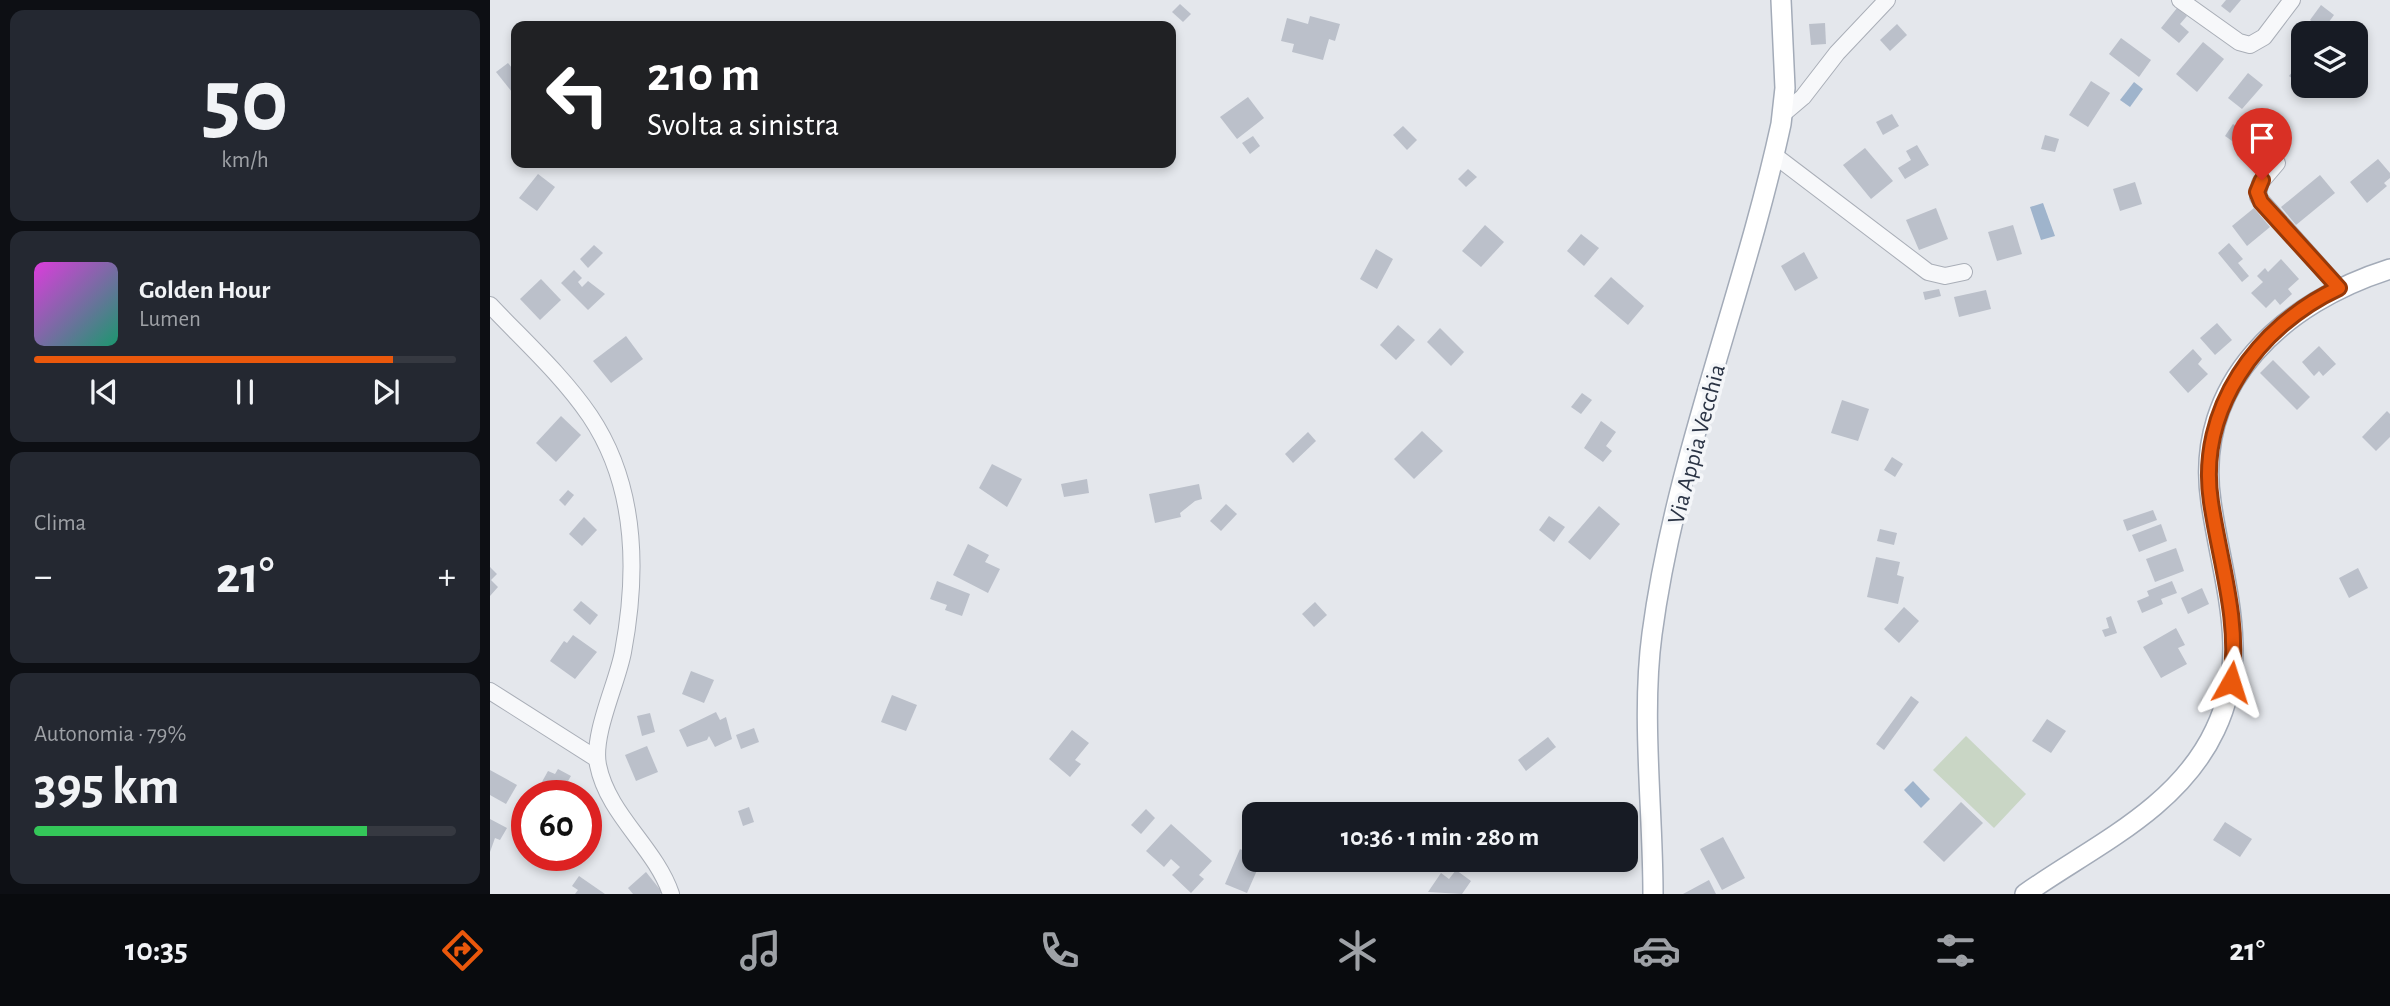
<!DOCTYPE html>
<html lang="it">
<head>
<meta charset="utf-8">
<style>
	:root { --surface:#171b24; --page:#242831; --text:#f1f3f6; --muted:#9ea1a6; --line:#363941; --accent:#ea580c }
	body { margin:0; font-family:"Alegreya Sans",sans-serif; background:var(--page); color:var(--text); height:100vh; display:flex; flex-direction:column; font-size:26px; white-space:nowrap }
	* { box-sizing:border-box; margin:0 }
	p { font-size:23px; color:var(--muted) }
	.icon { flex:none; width:38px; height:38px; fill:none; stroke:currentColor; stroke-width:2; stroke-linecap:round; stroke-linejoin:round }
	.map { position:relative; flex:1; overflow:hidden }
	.drawer { display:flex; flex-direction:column; gap:10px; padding:10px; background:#0d0f14; width:490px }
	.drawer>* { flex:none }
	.guide { position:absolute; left:21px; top:21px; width:665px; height:147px; border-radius:14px; box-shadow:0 4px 10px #0003; background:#202124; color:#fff; overflow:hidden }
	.buttons { position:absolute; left:1801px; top:21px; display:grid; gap:14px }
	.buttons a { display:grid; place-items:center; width:77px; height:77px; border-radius:14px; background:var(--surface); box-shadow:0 4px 10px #0003; font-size:35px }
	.speed { position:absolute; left:21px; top:780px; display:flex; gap:14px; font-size:35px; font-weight:700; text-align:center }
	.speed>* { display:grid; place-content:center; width:91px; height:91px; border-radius:50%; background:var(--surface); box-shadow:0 4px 10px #0003; line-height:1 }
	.speed .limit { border:10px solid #d22; background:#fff; color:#111 }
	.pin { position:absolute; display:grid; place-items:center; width:60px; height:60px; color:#fff; margin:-72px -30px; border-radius:50% 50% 50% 0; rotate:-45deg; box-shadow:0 0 7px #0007 }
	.pin .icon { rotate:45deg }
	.me { position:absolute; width:77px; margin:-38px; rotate:6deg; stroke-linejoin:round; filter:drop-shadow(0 0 5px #0008) }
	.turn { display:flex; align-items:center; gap:24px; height:147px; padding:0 21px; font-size:32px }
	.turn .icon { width:91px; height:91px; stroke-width:2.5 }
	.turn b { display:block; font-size:49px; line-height:60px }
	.big { font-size:52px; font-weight:600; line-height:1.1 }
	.drawer .widget { flex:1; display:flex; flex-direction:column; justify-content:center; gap:10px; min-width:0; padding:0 24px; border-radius:14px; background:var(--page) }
	.drawer .dial { align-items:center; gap:0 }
	.dial b { font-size:91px; line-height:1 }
	.song { display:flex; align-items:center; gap:21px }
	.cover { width:84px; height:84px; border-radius:10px; background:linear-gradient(135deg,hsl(300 70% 55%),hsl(160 70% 35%)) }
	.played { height:7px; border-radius:4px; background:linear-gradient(90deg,var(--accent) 85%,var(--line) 85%) }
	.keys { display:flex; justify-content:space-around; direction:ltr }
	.heat { display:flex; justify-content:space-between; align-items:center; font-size:38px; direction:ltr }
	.charge { height:10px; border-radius:5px; background:linear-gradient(90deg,#34c759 79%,var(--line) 0) }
	.trip { position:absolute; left:752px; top:802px; width:396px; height:70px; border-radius:14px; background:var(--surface); box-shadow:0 4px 10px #0003; font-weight:600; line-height:70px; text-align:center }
	.tab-bar { display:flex; height:112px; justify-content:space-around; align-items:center; background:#090b0e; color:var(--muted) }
	.tab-bar .icon { width:49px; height:49px }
	.tab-bar .current { color:var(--accent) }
	.tab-bar b { font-size:32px; color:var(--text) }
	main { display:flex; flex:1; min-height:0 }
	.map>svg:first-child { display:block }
	.green { fill:#c9d6c5 }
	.water { fill:#9fb4cc }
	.building { fill:#bbc0ca }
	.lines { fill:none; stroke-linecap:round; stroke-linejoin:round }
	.minor-casing { stroke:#a9aeb7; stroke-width:18 }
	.major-casing { stroke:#a3abb8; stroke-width:22 }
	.minor { stroke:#f7f8fa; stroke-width:16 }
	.major { stroke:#fff; stroke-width:19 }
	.route-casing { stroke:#983908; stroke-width:18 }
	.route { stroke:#ea580c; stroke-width:12 }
	.labels { text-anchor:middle; stroke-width:7; stroke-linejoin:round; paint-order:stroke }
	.street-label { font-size:24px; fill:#2b3445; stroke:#f4f6f9 }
</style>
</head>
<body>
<main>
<section class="drawer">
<div class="widget dial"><b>50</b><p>km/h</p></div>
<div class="widget">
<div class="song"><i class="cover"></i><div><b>Golden Hour</b><p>Lumen</p></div></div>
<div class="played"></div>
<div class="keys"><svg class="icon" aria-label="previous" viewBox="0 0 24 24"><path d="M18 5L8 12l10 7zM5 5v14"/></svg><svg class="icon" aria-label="pause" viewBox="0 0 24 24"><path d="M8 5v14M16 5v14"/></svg><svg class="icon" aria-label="next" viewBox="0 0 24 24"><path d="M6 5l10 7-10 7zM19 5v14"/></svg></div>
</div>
<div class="widget"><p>Clima</p>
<div class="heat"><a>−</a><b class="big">21°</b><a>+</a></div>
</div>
<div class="widget"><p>Autonomia · 79%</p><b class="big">395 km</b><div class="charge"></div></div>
</section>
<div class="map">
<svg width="1900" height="894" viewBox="0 0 1900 894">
	<rect width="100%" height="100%" fill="#e4e7ec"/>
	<polygon class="green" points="1476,736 1536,794 1504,828 1443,770"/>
	<g class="water">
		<polygon points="1644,82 1653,89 1640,107 1630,100"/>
		<polygon points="1553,203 1565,236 1551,240 1540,207"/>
		<polygon points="1423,781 1440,799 1431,808 1414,790"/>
	</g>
	<g class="building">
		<polygon points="1736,0 1751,0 1740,13 1731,6"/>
		<polygon points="690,4 701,14 693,22 682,12"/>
		<polygon points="1831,5 1844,15 1833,30 1820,20"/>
		<polygon points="1687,8 1697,16 1690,24 1699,32 1689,43 1671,28"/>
		<polygon points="820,16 850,24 845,41 839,39 833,60 802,52 804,44 791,41 797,18 818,24"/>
		<polygon points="1335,23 1336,44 1321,45 1319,24"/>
		<polygon points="1407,24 1417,35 1400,51 1390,40"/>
		<polygon points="1861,24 1878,36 1866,54 1866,33 1855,33"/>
		<polygon points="1631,38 1661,60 1649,77 1619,54"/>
		<polygon points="1713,42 1734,59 1707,92 1686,74"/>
		<polygon points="1813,58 1813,86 1821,86 1817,90 1799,76"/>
		<polygon points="18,63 26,73 26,97 6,72"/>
		<polygon points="1758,73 1773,85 1752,109 1738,98"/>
		<polygon points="1601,81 1620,93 1598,127 1579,115"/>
		<polygon points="758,97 774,118 747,139 730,117"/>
		<polygon points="1402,114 1409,126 1393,135 1386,122"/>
		<polygon points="1743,124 1753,131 1745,143 1735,136"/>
		<polygon points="913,126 927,140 917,150 903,135"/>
		<polygon points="1555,135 1569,139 1565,152 1551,149"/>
		<polygon points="763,136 770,146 760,154 752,143"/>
		<polygon points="1427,145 1439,165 1415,179 1408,168 1421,160 1416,151"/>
		<polygon points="1375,148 1403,181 1381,199 1353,165"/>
		<polygon points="1888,159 1900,173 1900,178 1894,183 1897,186 1877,203 1860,182"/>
		<polygon points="978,169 987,177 976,187 968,179"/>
		<polygon points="48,174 65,187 47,211 29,198"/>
		<polygon points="1830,175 1845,193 1806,225 1791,207"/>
		<polygon points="1645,182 1652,204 1630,211 1623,189"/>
		<polygon points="1446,208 1458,239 1429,250 1416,220"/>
		<polygon points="1764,208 1780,227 1757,246 1742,226"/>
		<polygon points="995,225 1014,242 991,267 972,251"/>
		<polygon points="1523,225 1532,254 1507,261 1498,232"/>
		<polygon points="1091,234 1109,248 1094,266 1077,251"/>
		<polygon points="1739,243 1753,259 1748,263 1759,276 1752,282 1728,253"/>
		<polygon points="104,245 113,253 98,268 90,259"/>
		<polygon points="886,249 903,259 887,289 870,279"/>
		<polygon points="1314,252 1328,278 1305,291 1291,266"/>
		<polygon points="1791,259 1809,279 1798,289 1802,294 1790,305 1785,299 1776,308 1761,293 1773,282 1767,276 1775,268 1778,272"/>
		<polygon points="84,270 92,278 88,282 92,287 98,281 115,294 98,310 71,283"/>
		<polygon points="1121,277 1154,306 1138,325 1104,296"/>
		<polygon points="51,279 71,300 50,320 30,299"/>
		<polygon points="1449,289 1451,296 1435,300 1433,292"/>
		<polygon points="1496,290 1501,309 1469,317 1464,297"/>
		<polygon points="1727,323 1742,340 1725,355 1710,338"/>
		<polygon points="908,325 925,340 906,360 890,345"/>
		<polygon points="950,328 974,352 961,366 937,342"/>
		<polygon points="136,336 153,359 121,383 103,361"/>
		<polygon points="1829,346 1846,364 1833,376 1829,371 1824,376 1812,362"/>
		<polygon points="1703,349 1712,359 1708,364 1718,374 1698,393 1679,372"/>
		<polygon points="1783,360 1820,397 1807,410 1770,373"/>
		<polygon points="1092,393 1102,400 1091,414 1081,407"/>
		<polygon points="1352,400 1379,409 1368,441 1341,433"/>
		<polygon points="1897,411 1900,414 1900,437 1886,451 1872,437"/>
		<polygon points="71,416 91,435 66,462 46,443"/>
		<polygon points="1111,421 1126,432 1116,446 1122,451 1113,462 1094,448"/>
		<polygon points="932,431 953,451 924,479 904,459"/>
		<polygon points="818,432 826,441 803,463 795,454"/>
		<polygon points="1402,457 1413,464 1405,477 1394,470"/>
		<polygon points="502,464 532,479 517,507 489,488"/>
		<polygon points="597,479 599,493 574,497 571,484"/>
		<polygon points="709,484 712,499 705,501 690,513 691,517 665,523 659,494"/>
		<polygon points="78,490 84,495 75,506 69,500"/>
		<polygon points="736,504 747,514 731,531 720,521"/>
		<polygon points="1109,506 1130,524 1100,560 1078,542"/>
		<polygon points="1663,510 1667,520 1637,531 1633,520"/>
		<polygon points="1059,516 1075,527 1064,542 1049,530"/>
		<polygon points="94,517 107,530 92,546 79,534"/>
		<polygon points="1671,524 1677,541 1649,552 1642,535"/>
		<polygon points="1390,529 1407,533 1404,545 1387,541"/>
		<polygon points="478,544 499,555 495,562 510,569 498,593 463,575"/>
		<polygon points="1686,548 1694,571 1665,582 1656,559"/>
		<polygon points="1386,557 1410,562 1407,575 1414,577 1408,604 1377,597"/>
		<polygon points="0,567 7,574 1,580 8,587 0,596"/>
		<polygon points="1868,568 1878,588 1859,598 1849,578"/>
		<polygon points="447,581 480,594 472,616 455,610 457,605 440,599"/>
		<polygon points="1682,581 1687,593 1671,599 1673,604 1652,613 1647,601 1659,596 1657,591"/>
		<polygon points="1712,588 1719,604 1698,614 1691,598"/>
		<polygon points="91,601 108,615 100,625 83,610"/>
		<polygon points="825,602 837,615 824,627 812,614"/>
		<polygon points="1414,607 1429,621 1409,643 1394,629"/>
		<polygon points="1621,616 1627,633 1615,637 1612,630 1619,628 1616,618"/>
		<polygon points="1686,628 1695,645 1688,648 1697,664 1671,678 1653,647"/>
		<polygon points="83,635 107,652 85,679 60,661 74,641 77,643"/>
		<polygon points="201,671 224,680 214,703 192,694"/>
		<polygon points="402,695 427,705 416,731 391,722"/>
		<polygon points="1421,696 1429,702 1394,750 1386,744"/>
		<polygon points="226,712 230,720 236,717 242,739 225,747 219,736 217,740 197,747 189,730"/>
		<polygon points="160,713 165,732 152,736 147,716"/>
		<polygon points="1557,719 1576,731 1561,753 1542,741"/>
		<polygon points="264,728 269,742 251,749 246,735"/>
		<polygon points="582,730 599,743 585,760 591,764 580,777 559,759"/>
		<polygon points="1058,737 1066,747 1036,771 1028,760"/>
		<polygon points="157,746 168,772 146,781 135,755"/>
		<polygon points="68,769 81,776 78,781 90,787 85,796 62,796 48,789 58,771 65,774"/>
		<polygon points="0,770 27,785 16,804 0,795"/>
		<polygon points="1471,802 1493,823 1454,862 1433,842"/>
		<polygon points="259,807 264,822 253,826 248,811"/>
		<polygon points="656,809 665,818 651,834 641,825"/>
		<polygon points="0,819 17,828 10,840 5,838 0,852"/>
		<polygon points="1735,822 1762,839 1750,857 1723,840"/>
		<polygon points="681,824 722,861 709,875 714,879 701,893 682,875 690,867 681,859 674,867 656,851"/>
		<polygon points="1233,837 1255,878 1232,890 1210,849"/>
		<polygon points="750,849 765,856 765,859 772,859 757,893 735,884"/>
		<polygon points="966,870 981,881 972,894 938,892 951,873 959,879"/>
		<polygon points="156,872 172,892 170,894 143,894 138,888"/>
		<polygon points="89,876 115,894 85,894 88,890 82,886"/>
		<polygon points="1219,880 1226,894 1193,894"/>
	</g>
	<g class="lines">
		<g class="minor-casing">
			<g id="minor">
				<polyline points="1690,0 1749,42 1760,45 1774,37 1802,0"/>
				<polyline points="1293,114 1313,97 1347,53 1397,0"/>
				<polyline points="1284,155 1438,272 1455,276 1474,272"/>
				<polyline points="1787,163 1770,183 1768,197 1849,288"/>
				<path d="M0 305C34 341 72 375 100 416 147 486 148 572 133 652 127 684 102 734 108 765 118 815 165 847 181 894"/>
				<polyline points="0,691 107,759"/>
			</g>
		</g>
		<g class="major-casing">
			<g id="major">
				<path d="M1163 894C1163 810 1151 716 1162 634 1185 460 1254 295 1291 124L1295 88 1291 0"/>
				<path d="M1535 894C1603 846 1688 809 1725 730 1762 654 1732 580 1721 502 1703 382 1795 302 1900 269"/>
			</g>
		</g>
		<use href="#minor" class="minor"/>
		<use href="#major" class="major"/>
	</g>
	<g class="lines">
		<g class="route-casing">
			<path id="route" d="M1741 682C1750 620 1730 563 1721 502 1707 410 1767 326 1849 288L1771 202 1767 192 1772 180"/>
		</g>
		<use href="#route" class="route"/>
	</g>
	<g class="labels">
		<g class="street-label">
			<text transform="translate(1206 444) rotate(-75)" y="8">Via Appia Vecchia</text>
		</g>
	</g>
</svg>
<div class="buttons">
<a><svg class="icon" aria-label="layers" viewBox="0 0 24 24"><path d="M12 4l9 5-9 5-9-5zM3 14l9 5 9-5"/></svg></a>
</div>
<div class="speed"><div class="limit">60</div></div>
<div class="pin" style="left:1772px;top:180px;background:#d93025"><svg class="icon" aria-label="arrive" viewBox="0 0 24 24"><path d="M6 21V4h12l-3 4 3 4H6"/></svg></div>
<svg class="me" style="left:1741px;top:682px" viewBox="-20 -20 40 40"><path d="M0-17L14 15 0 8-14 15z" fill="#ea580c" stroke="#fff" stroke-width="4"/></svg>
<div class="trip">10:36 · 1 min · 280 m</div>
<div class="guide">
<div class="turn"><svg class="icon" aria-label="left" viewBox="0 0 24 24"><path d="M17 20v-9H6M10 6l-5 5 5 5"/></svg><div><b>210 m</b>Svolta a sinistra</div></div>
</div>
</div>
</main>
<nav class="tab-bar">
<b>10:35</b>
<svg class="icon current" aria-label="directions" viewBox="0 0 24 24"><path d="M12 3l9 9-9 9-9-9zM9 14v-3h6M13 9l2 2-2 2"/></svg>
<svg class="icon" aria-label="music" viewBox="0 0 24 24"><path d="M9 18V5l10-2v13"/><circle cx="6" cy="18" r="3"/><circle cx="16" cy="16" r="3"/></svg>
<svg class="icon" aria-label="phone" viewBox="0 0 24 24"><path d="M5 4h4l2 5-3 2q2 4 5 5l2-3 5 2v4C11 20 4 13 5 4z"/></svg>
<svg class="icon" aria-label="climate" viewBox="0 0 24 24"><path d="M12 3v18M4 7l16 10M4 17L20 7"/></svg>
<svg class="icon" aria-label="car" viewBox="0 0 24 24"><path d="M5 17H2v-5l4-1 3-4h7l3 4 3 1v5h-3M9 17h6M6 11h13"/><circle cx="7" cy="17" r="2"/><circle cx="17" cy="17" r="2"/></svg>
<svg class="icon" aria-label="filters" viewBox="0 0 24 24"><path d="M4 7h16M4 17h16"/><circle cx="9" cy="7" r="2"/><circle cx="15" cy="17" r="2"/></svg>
<b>21°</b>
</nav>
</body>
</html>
